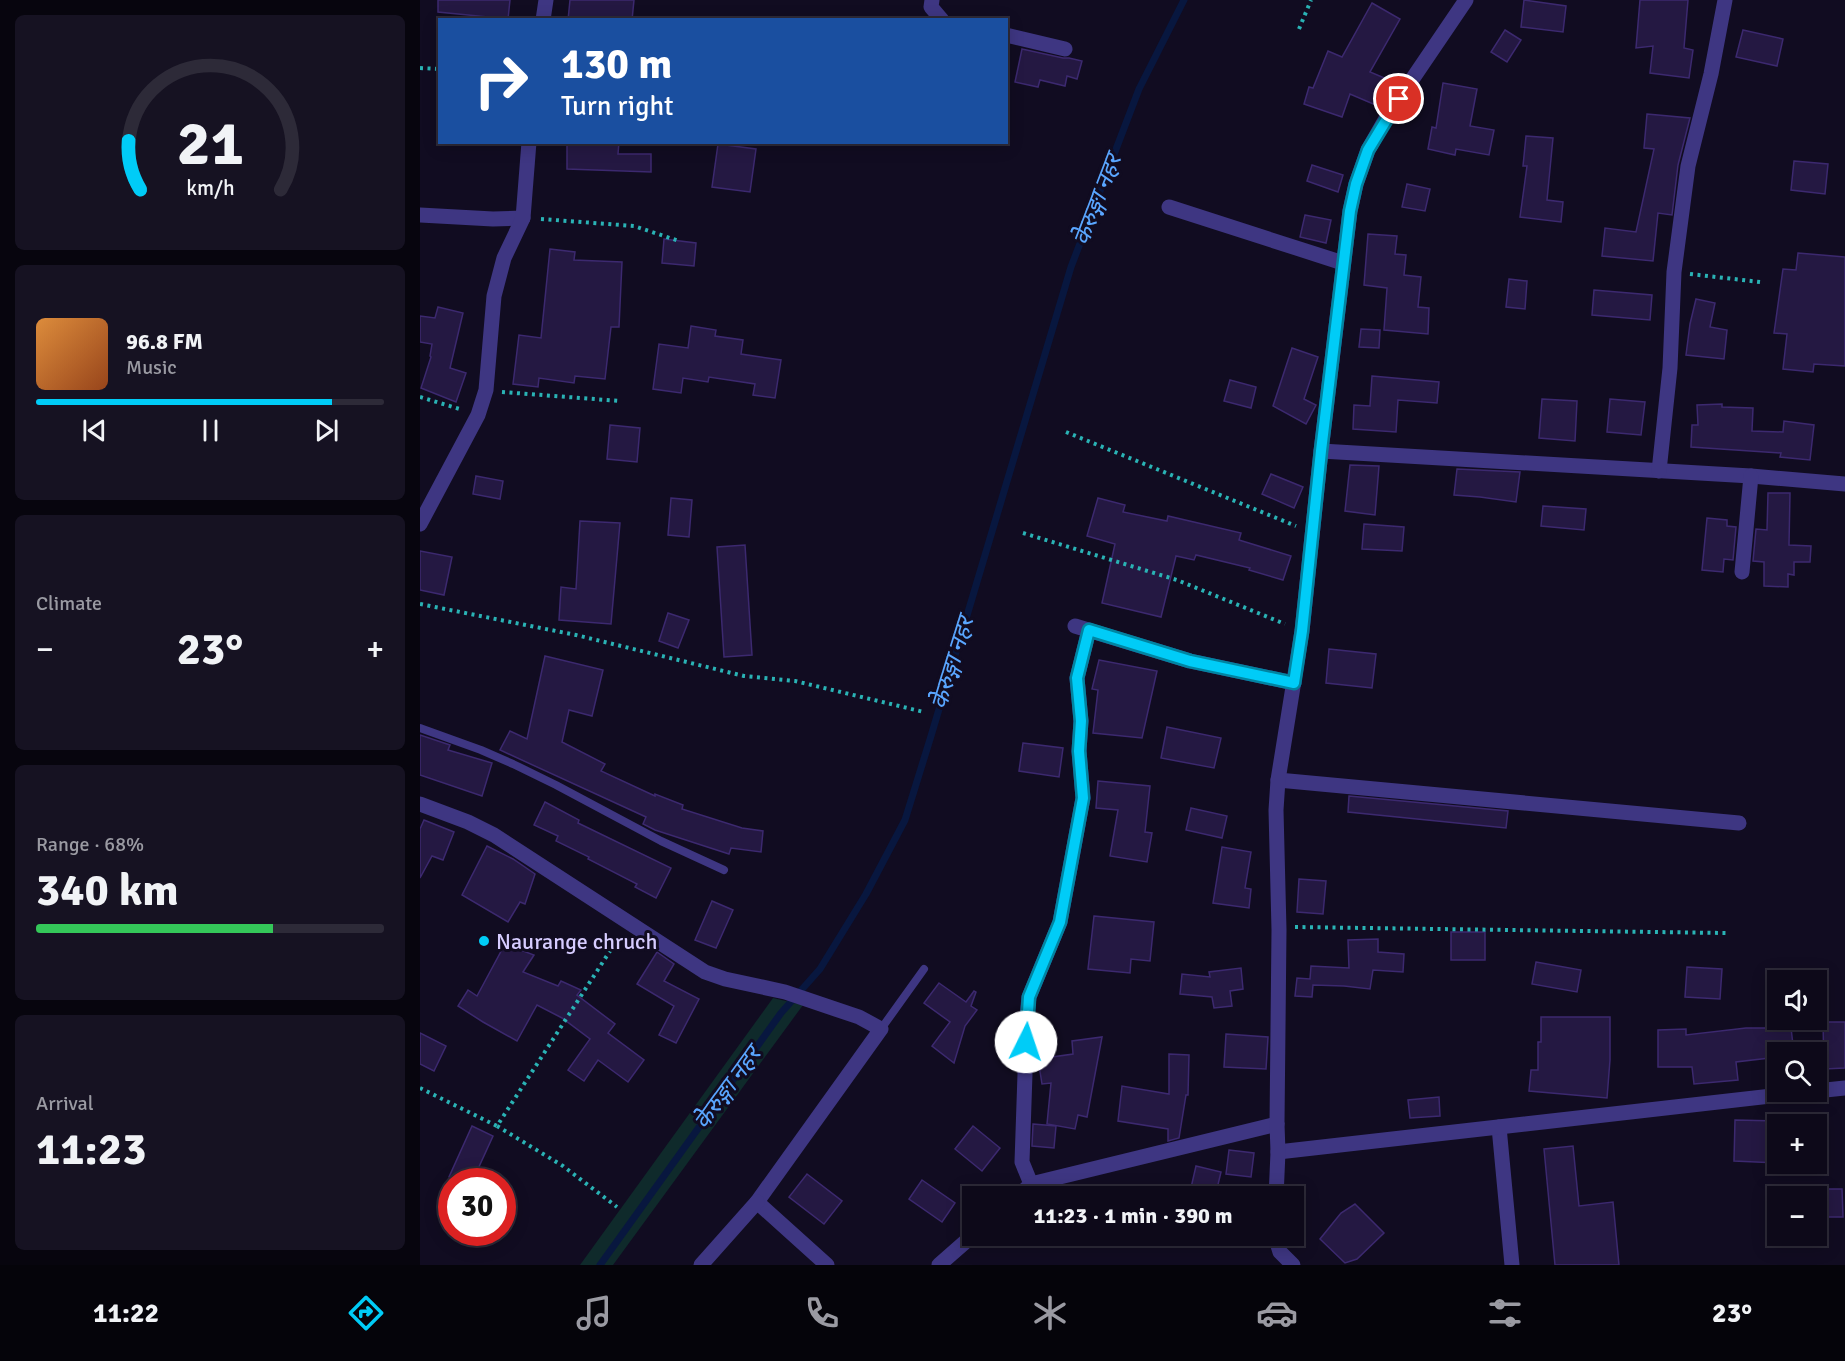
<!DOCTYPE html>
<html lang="en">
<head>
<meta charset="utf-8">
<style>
	:root { --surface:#0d0919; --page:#161222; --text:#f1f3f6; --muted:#9a9aa2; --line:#2d2a38; --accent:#00ccf7 }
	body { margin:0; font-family:Signika,"Noto Sans Devanagari",sans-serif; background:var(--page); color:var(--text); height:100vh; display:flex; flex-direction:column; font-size:22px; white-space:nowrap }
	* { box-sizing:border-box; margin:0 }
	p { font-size:20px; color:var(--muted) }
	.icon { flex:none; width:33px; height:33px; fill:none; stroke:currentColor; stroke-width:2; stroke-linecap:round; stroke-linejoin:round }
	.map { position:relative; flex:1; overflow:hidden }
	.side { display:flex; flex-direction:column; gap:15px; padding:15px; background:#07050e; width:420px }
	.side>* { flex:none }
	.hud { position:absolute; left:18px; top:18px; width:570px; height:126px; border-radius:0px; box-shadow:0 3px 15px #0003,0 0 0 2px var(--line); background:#1a4fa0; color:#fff; overflow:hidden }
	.buttons { position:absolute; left:1347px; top:970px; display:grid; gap:12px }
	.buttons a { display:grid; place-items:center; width:60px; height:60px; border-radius:0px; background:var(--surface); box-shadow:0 3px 15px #0003,0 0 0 2px var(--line); font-size:30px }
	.speed { position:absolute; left:18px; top:1168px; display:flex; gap:12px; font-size:30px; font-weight:700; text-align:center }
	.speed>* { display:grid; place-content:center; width:78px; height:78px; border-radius:50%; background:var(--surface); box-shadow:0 3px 15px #0003,0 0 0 2px var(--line); line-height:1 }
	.speed .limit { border:9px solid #d22; background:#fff; color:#111 }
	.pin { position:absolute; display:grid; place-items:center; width:51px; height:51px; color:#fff; margin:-26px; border:3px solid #fff; border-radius:50%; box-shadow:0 2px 6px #0007 }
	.me { position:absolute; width:66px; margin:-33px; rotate:4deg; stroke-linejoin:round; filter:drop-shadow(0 0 4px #0008) }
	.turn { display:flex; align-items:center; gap:21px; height:126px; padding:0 24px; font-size:27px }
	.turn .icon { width:78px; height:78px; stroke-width:2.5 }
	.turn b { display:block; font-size:42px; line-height:51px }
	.big { font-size:45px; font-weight:700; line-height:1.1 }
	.side .tile { flex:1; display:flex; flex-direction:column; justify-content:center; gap:9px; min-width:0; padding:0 21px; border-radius:9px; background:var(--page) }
	.side .dial { align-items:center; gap:0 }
	.dial svg { height:156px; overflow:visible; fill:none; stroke:var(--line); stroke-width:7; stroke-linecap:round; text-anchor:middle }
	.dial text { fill:var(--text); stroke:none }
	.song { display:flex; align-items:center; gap:18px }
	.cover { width:72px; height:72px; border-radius:9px; background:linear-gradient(135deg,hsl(30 70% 55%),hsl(20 70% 35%)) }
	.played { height:6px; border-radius:3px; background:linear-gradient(90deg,var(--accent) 85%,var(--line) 85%) }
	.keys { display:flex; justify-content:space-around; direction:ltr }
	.heat { display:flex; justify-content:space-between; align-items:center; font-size:33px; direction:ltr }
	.charge { height:9px; border-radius:4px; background:linear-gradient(90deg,#34c759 68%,var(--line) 0) }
	.trip { position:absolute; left:542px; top:1186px; width:342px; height:60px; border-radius:0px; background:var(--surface); box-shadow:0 3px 15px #0003,0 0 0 2px var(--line); font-weight:700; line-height:60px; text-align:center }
	.menu { display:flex; height:96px; justify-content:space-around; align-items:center; background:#05040a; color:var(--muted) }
	.menu .icon { width:42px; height:42px }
	.menu .selected { color:var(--accent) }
	.menu b { font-size:27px; color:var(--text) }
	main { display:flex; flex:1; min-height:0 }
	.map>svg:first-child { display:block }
	.green { fill:#0f2a2b }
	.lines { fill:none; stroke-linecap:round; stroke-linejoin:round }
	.stream { stroke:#08173f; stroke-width:7 }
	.building { fill:#241842; stroke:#3c296f; stroke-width:1.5 }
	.path { stroke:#2ab3b5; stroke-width:4; stroke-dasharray:3 4.5; stroke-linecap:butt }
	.lane { stroke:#3e3682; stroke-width:8 }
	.street { stroke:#3e3682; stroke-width:15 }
	.route-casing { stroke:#0085a1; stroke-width:15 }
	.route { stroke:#00ccf7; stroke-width:10 }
	.poi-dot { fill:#00ccf7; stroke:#110c21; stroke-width:2 }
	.labels { text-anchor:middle; stroke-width:6; stroke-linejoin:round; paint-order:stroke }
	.poi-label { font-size:22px; fill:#d6ccff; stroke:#110c21; text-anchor:start }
	.water-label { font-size:24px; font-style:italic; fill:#5aa6ff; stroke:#110c21 }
</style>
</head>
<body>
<main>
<section class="side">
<div class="tile dial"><svg viewBox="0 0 100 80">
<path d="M14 69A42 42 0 1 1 86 69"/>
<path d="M14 69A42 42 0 0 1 8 44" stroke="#00ccf7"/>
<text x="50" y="56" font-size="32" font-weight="700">21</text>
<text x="50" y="72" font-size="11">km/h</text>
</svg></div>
<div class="tile">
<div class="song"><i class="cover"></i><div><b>96.8 FM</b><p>Music</p></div></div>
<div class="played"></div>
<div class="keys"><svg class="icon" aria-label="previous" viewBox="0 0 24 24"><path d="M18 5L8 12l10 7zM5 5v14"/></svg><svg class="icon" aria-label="pause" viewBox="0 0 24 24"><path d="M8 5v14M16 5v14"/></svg><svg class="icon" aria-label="next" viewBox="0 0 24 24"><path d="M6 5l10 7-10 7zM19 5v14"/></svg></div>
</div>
<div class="tile"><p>Climate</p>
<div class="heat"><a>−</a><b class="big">23°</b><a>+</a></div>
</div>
<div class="tile"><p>Range · 68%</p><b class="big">340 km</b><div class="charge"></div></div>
<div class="tile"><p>Arrival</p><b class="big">11:23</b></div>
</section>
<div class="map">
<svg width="1425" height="1265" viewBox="0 0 1425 1265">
	<rect width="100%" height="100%" fill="#110c21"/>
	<polygon class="green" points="353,998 383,1005 193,1265 160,1265"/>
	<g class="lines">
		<polyline class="stream" points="180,1265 361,1013 400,969 446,894 485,820 511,736 651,267 719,89 764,0"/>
	</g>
	<g class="building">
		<polygon points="18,0 90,0 88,19 18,12"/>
		<polygon points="150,0 214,0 212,20 148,20"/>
		<polygon points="1104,0 1146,6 1143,32 1101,27"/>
		<polygon points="1220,0 1268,0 1264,48 1273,50 1269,78 1230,73 1233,46 1216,48"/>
		<polygon points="952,3 980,19 950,72 969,80 958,106 930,94 922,117 884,104 889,87 893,88 908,51 922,57"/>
		<polygon points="1085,30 1101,40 1087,62 1071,52"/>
		<polygon points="1323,30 1363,39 1357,66 1316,57"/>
		<polygon points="602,49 643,58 649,58 662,61 657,79 647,76 645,86 620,80 618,87 595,82"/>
		<polygon points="1023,83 1057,89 1050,126 1074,130 1069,155 1036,149 1035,155 1008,149 1012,127 1016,128"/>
		<polygon points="1227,114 1270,118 1258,165 1252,215 1238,213 1233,261 1182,256 1185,228 1216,232 1234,149 1224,148"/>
		<polygon points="1106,136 1133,138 1127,200 1143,202 1141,222 1100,217 1107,166 1103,166"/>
		<polygon points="147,142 199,142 198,154 231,154 231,172 147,169"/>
		<polygon points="298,144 336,149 330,192 292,187"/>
		<polygon points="1374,161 1408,164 1405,194 1371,190"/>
		<polygon points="892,165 923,175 918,192 887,181"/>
		<polygon points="987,184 1010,189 1005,211 982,207"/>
		<polygon points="885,215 911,220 906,243 880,237"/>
		<polygon points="948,234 977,236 975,254 986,255 984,275 1001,277 998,307 1009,308 1008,334 964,330 967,288 944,285"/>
		<polygon points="244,239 276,243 274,266 242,263"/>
		<polygon points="130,249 155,252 154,260 202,262 199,327 191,327 185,379 155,376 154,383 119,378 118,387 93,384 99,335 121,338"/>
		<polygon points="1378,253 1425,257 1425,366 1394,364 1393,372 1363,369 1367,334 1354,333 1363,269 1376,270"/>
		<polygon points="1089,279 1107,281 1105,309 1086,307"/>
		<polygon points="1174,290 1232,295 1230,320 1172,315"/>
		<polygon points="1276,299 1295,303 1290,327 1307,330 1304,359 1266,355 1270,324"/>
		<polygon points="18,307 43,313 30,368 46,373 36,402 1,388 11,357 10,356 12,344 0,342 0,316 15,318"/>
		<polygon points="271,326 296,330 295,336 323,340 321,354 361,360 355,398 333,395 335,384 289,377 288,382 263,378 261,393 233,389 239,344 268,348"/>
		<polygon points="941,329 960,330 959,348 939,347"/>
		<polygon points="872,348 898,357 884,399 896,405 886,424 853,406"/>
		<polygon points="952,376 1019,382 1017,403 978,400 976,432 933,429 934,405 950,406"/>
		<polygon points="810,380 836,387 831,408 804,401"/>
		<polygon points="1122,399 1157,401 1155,441 1119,438"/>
		<polygon points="1190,399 1225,402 1221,435 1187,432"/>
		<polygon points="1302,404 1302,407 1333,408 1332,431 1363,432 1364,421 1394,425 1390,460 1360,457 1361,453 1271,447 1272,425 1278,425 1277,405"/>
		<polygon points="190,425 220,428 217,462 187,459"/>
		<polygon points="930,465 959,466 955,515 925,511"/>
		<polygon points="1037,469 1100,472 1096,502 1060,497 1034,495"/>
		<polygon points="851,474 883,487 874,508 842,494"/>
		<polygon points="56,476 83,481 80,499 53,494"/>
		<polygon points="1348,493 1370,493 1369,545 1391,546 1390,562 1374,562 1374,575 1368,574 1368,587 1344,586 1344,562 1333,561 1336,529 1347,530"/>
		<polygon points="251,498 272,500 269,537 248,535"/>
		<polygon points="678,498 705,505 703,512 747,521 748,516 821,533 819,540 871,556 863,580 829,570 830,568 776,555 774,560 756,556 741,617 682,603 695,544 667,536"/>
		<polygon points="1123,506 1166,509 1164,530 1121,526"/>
		<polygon points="1287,518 1307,520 1307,526 1316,527 1313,560 1304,559 1303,572 1282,570"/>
		<polygon points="160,521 200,523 191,624 139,620 141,587 156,589"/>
		<polygon points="944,524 984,527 982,551 942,549"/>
		<polygon points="325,545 332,655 304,657 297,547"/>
		<polygon points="0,551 32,557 24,595 0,590"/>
		<polygon points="248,613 269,620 258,648 239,641"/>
		<polygon points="909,649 956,654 952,688 906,683"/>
		<polygon points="125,656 183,670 172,716 149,710 142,742 185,764 181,771 235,796 235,794 263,805 262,809 322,828 343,831 341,852 311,848 309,854 235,830 223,824 226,817 80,750 90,731 107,739"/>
		<polygon points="679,660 737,671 722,738 673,733 678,690 672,689"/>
		<polygon points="747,727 801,738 794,768 741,758"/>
		<polygon points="0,735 30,745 28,750 72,763 62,796 0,775"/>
		<polygon points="603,743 643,748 639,777 599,771"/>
		<polygon points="678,781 730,786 725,832 732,833 727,862 690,856 698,810 676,808"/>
		<polygon points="929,796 1088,811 1086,828 928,812"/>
		<polygon points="125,802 159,820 158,823 251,868 236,898 215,887 217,884 168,859 169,857 136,841 138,836 114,825"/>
		<polygon points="771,808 807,816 802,838 766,830"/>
		<polygon points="4,820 34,832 23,860 12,856 0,878 0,829"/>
		<polygon points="67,846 93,859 115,874 105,904 100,902 88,922 42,895"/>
		<polygon points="802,847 831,852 825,888 831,889 829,908 793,903"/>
		<polygon points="879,879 906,881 903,914 877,912"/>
		<polygon points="292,901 313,910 296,948 275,940"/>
		<polygon points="674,916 734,922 730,961 711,959 710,973 668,969"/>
		<rect x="1031" y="932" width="34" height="28"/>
		<polygon points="958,939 958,952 984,954 983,972 953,970 950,989 924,986 893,985 892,997 875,996 877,978 890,979 891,966 929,968 928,940"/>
		<polygon points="85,944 114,955 103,972 138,986 141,981 161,990 157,995 195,1024 188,1033 224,1060 208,1082 178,1060 164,1081 148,1070 170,1039 142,1018 117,1005 97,1041 63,1022 38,1006 48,990 57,996"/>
		<polygon points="237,952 254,964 244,981 279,999 256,1043 239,1035 254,1006 217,984"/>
		<polygon points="1116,962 1161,970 1157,992 1112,984"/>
		<polygon points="1267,967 1302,969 1300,999 1265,997"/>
		<polygon points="821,968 823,989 810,991 812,1006 794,1008 792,997 760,994 762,974 790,977 789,972"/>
		<polygon points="519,983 546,1002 554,991 556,992 551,1006 557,1010 545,1026 534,1063 512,1046 530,1022 504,1003"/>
		<polygon points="1121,1017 1190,1017 1190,1060 1187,1098 1109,1091 1111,1070 1118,1070 1118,1042 1121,1042"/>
		<polygon points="1403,1022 1425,1022 1425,1068 1404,1069"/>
		<polygon points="1326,1028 1371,1028 1374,1053 1358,1053 1358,1057 1316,1062 1318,1080 1274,1084 1272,1067 1238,1067 1238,1030 1266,1029 1266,1035"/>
		<polygon points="0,1033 26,1046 14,1071 0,1064"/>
		<polygon points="806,1034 848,1037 846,1069 804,1067"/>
		<polygon points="682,1037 667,1117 658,1115 655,1129 627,1124 631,1083 622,1084 618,1059 653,1054 652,1041"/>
		<polygon points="749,1054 769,1055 768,1095 766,1095 759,1138 748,1141 748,1129 698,1121 702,1086 749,1094"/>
		<polygon points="1019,1097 1020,1116 990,1118 988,1100"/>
		<polygon points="1315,1120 1358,1121 1358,1163 1314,1161"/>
		<polygon points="613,1124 636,1126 634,1148 612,1146"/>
		<polygon points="52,1126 73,1136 52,1182 40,1182 29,1177"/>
		<polygon points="553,1126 580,1148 562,1171 535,1149"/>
		<polygon points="1153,1146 1159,1206 1193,1202 1199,1265 1135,1265 1124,1149"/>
		<polygon points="809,1150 834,1153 831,1177 806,1174"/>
		<polygon points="776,1166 801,1172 795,1197 770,1192"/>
		<polygon points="387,1174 422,1201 404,1224 369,1197"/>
		<polygon points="502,1180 535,1203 522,1222 489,1199"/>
		<polygon points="1396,1189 1422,1189 1423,1217 1396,1217"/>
		<polygon points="935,1204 964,1233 937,1259 925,1263 900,1239 921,1213"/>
	</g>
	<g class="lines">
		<g class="path">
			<polyline points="879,29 891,0"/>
			<polyline points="0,68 20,69"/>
			<polyline points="121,219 214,226 259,241"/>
			<polyline points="1270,274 1340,282"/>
			<polyline points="82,392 200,401"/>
			<polyline points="0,397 43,410"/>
			<polyline points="646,432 876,526"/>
			<polyline points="603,533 757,580 865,624"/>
			<polyline points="0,604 156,635 324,676 375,681 504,712"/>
			<polyline points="875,927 1306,933"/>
			<polyline points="0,1088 77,1126 199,937"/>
			<polyline points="77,1126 143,1166 197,1207"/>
		</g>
		<g class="lane">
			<polyline points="0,728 61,750 93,764 136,785 241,841 304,870"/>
			<polyline points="461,1029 504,969"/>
		</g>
		<g class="street">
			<polyline points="512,0 511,7 522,20"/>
			<polyline points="123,20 126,0"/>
			<polyline points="586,35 645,49"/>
			<polyline points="749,207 923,263"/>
			<polyline points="0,215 73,219 103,218"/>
			<polyline points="901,451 1331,476 1425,484"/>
			<polyline points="1239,471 1250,368 1254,272 1268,166 1291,74 1305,0"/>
			<polyline points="0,524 58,415 66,390 74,296 84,258 103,218 109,142"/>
			<polyline points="1322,572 1331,476"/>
			<polyline points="655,626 770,661 874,683"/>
			<polyline points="858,780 1319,823"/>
			<polyline points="0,804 48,822 74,835 285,972 305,979 365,992 439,1017 461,1029 337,1202 407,1265"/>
			<polyline points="1396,1091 1425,1088"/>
			<polyline points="1079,1127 1092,1265"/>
			<polyline points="858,1152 1387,1092"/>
			<polyline points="611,1184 602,1162 607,1015 609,997 640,922 663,798 659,751 661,721 657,678 669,630"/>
			<polyline points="597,1197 611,1184 857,1124"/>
			<polyline points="856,1197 858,1152 857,1124 859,930 856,810 858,780 882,631 901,451 930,211 936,184 948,150 968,115 1046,0"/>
			<polyline points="855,1236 860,1252 873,1265"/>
			<polyline points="281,1265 337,1202"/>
			<polyline points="519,1265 552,1236"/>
		</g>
	</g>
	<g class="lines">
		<g class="route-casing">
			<polyline id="route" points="606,1042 609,997 640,922 663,798 659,751 661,721 657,678 669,630 770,661 874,683 882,631 901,451 930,211 936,184 948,150 979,99"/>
		</g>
		<use href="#route" class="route"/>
	</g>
	<circle class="poi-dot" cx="64" cy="941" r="6"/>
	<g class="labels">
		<g class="poi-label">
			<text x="76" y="949">Naurange chruch</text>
		</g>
		<g class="water-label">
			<text transform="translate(677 200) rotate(-69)" y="8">केेरुङ्गा नहर</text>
			<text transform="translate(532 663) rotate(-73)" y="8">केेरुङ्गा नहर</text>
			<text transform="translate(307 1088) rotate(-54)" y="8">केेरुङ्गा नहर</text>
		</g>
	</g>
</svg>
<div class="buttons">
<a><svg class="icon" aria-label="sound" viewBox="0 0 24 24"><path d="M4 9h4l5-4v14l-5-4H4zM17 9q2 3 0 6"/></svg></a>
<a><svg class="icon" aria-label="search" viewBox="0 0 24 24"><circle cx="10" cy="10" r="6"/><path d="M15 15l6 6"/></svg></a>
<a>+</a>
<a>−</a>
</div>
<div class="speed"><div class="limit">30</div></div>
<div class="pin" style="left:979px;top:99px;background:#d93025"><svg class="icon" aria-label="arrive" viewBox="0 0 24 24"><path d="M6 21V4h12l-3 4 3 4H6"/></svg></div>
<svg class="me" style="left:606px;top:1042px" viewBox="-20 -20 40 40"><circle r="19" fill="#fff"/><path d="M0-13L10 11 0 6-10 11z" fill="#00ccf7"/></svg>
<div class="trip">11:23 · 1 min · 390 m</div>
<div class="hud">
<div class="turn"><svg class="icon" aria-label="right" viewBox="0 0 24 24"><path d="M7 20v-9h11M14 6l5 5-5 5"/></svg><div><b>130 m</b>Turn right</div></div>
</div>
</div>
</main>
<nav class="menu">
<b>11:22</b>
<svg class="icon selected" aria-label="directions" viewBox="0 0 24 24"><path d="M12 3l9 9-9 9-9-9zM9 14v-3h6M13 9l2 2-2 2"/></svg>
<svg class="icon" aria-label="music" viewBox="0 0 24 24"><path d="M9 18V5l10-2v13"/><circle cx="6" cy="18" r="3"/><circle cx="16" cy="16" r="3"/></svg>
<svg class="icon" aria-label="phone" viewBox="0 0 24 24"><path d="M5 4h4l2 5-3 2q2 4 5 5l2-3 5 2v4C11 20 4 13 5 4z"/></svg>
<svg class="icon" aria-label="climate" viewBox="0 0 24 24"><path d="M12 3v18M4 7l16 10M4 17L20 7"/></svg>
<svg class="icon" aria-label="car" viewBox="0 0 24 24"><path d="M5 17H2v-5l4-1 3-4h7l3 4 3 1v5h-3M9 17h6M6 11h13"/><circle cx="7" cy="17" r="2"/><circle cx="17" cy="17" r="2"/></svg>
<svg class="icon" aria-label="filters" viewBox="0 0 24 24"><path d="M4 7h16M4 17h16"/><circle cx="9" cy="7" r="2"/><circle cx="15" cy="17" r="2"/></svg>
<b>23°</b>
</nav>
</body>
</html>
